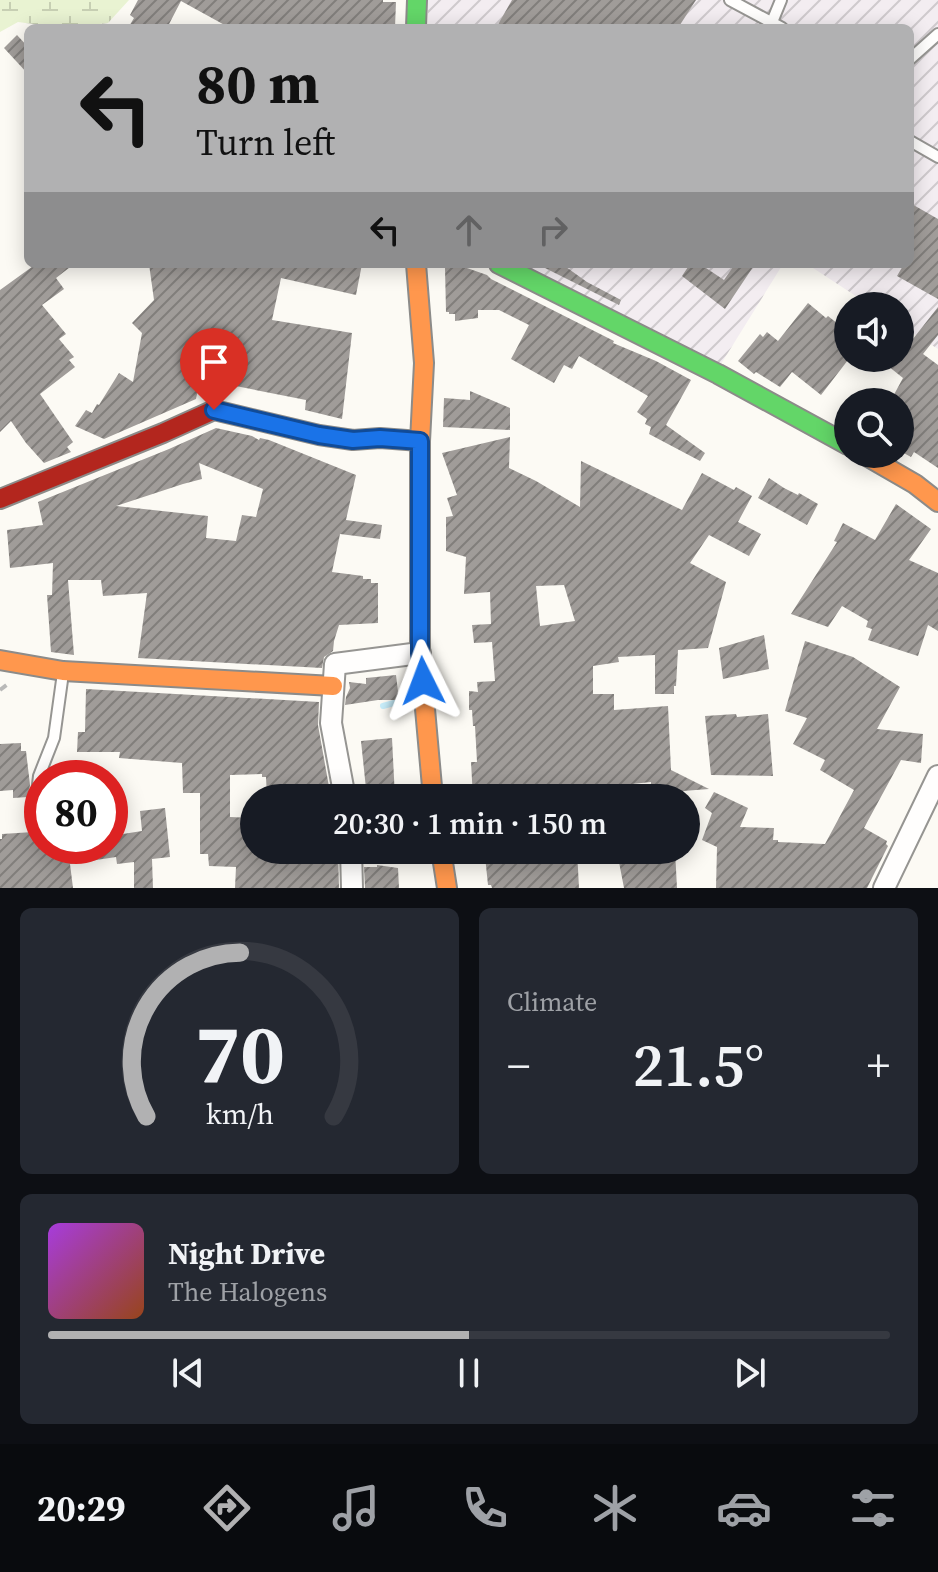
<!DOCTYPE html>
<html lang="en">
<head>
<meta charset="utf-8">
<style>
	:root { --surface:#171b24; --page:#242831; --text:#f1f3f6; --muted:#9ea1a6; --line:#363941; --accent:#b1b1b2 }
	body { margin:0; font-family:"Source Serif 4",serif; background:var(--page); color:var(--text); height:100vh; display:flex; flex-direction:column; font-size:30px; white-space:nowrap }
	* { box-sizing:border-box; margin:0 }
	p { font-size:26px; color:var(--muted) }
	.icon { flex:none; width:44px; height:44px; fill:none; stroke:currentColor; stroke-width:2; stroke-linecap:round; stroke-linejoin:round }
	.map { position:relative; height:888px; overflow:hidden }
	.drawer { display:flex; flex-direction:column; gap:20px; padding:20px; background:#0d0f14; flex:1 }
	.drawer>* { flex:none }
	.hud { position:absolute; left:24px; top:24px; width:890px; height:244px; border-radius:12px; box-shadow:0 4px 20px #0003; background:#b1b1b2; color:#111; overflow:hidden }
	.tools { position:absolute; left:834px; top:292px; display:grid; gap:16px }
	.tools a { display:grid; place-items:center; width:80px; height:80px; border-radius:50%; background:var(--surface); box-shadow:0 4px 20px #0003; font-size:40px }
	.speed { position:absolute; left:24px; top:760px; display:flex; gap:16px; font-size:40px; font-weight:700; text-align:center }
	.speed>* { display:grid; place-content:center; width:104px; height:104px; border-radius:50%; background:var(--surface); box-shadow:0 4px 20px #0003; line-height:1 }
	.speed .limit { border:12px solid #d22; background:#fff; color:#111 }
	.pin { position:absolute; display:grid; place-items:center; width:68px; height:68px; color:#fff; margin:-82px -34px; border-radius:50% 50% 50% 0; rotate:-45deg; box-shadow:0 0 8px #0007 }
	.pin .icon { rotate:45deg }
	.me { position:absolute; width:88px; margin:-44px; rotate:357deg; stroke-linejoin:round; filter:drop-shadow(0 0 6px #0008) }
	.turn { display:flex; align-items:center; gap:28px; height:168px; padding:0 40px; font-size:36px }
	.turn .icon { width:104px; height:104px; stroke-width:2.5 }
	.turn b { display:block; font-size:56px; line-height:68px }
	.lanes { display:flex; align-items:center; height:76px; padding:0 40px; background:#0003; justify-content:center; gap:40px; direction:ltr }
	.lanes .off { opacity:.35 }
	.big { font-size:60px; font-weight:600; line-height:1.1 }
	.drawer .card { flex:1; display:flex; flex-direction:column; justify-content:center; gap:12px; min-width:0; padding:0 28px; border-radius:12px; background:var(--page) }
	.drawer .dial { align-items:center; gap:0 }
	.dial svg { height:208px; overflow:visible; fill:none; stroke:var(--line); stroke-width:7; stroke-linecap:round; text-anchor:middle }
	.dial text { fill:var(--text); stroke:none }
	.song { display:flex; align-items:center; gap:24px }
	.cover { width:96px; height:96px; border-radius:12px; background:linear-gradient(135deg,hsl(280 70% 55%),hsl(20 70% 35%)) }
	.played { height:8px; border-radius:4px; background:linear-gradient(90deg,var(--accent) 50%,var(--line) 50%) }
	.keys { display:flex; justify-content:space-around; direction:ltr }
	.heat { display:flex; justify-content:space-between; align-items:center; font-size:44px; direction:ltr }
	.drawer .tiles { flex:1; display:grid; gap:20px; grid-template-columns:1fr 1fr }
	.card:last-child { grid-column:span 2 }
	.trip { position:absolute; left:240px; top:784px; width:460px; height:80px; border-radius:40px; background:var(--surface); box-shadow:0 4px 20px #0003; font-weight:600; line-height:80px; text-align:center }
	.tabs { display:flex; height:128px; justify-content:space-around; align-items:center; background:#090b0e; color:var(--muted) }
	.tabs .icon { width:56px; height:56px }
	.tabs .current { color:var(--accent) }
	.tabs b { font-size:36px; color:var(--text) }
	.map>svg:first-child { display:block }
	.industrial { fill:url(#industrial-furrows) }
	.wetland { fill:url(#wetland-marsh) }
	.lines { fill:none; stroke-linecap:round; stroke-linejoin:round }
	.stream { stroke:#c7edfa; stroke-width:6 }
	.building { fill:url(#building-hatch); fill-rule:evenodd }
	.lane-casing { stroke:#969592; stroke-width:14 }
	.street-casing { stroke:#969592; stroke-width:24 }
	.fast-casing { stroke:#8c8b89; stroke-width:22 }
	.slow-casing { stroke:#8c8b89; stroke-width:22 }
	.jam-casing { stroke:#8c8b89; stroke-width:22 }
	.path { stroke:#b9b9b8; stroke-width:4; stroke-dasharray:8 4; stroke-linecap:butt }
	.lane { stroke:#fffefd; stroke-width:10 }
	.street { stroke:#fffefd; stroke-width:20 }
	.fast { stroke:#63d668; stroke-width:18 }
	.slow { stroke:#ff974d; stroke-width:18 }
	.jam { stroke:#b3261e; stroke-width:18 }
	.route-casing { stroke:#114b97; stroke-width:20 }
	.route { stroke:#1a73e8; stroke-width:14 }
</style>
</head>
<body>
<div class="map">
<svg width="938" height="888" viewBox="0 0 938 888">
	<defs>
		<pattern id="industrial-furrows" width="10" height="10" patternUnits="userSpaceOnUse" patternTransform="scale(2)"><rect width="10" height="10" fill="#f3edf1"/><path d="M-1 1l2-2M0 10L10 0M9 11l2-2" fill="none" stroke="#cfcacd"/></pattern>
		<pattern id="wetland-marsh" width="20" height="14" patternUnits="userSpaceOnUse" patternTransform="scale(2)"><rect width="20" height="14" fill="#e9f3d2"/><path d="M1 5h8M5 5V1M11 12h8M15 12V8" fill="none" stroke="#c7cfb3"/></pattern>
		<pattern id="building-hatch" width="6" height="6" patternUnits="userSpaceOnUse" patternTransform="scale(2)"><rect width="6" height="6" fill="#a09c99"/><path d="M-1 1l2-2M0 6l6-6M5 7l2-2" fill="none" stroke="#817e7b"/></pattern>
	</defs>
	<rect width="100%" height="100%" fill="#fcfaf4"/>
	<g class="industrial">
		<polygon points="428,0 938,0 938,349 900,325 900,306 871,306 807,264 910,264 910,28 428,28"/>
		<polygon points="519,264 783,264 721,364"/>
	</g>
	<polygon class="wetland" points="0,0 129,0 108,23 64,28 18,22 0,32"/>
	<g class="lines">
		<polyline class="stream" points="383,706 401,701"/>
	</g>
	<g class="building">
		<polygon points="138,0 383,0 383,2 396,2 395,27 230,28 181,1 167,28 128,28 134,18 130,15"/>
		<polygon points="512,0 696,0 678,28 496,28"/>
		<polygon points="17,35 28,47 28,74 4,48"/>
		<polygon points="910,203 938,219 938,299 897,276 904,264 910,264"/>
		<polygon points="36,264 74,264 56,278 64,289 42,305 66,334 59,339 74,357 69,360 75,367 40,394 73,442 67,447 71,452 44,463 26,443 11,421 0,432 0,290"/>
		<polygon points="149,264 362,264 356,295 281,278 272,320 352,333 342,419 305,410 306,400 200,379 196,399 104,439 75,426 86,410 92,413 97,404 99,405 119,373 133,382 142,333 132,323 154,300"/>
		<polygon points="542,264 559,264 566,267 587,282 621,300 619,305 541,266"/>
		<polygon points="690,264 700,264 724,280 735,264 755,264 725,309 682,276"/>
		<polygon points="464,267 487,275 491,279 614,341 613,343 656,361 691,380 666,425 705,453 700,461 649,434 651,427 645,424 647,419 637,412 648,396 579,356 572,369 564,365 554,383 511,359 529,325 499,310 478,310 478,318 455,321 455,314 449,314 449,312 446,312 445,268"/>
		<polygon points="808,303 826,318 828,316 848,332 848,360 821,395 792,372 780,387 756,372 754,374 738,361 760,334 763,337 767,332 778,341"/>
		<polygon points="938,307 938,335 923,354 938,365 938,468 914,452 911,457 900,451 900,402 890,402 903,378 878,358 900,358 900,338 909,344"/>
		<polygon points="470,391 510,408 510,430 443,427 444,398 470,400"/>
		<path d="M216 428 252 436 259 440 260 438 269 440 356 475 346 520 382 525 380 539 340 534 332 572 363 576V579H371V583H378V623L339 625 334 641 333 651 324 657 322 668 138 658 147 593 103 596 101 580H68L74 655 51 652 47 595H52L53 563 10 568 7 530 43 525 38 502 169 449ZM199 463 263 489 256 517 242 515 236 541 206 538 208 516 116 506 183 484 202 479Z"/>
		<path d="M510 437 509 468 536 481 580 507 581 461 682 510 702 473 734 490 736 487 752 496 738 522 761 534 749 556 709 535 690 563 726 582 708 648 678 650 676 686H674V694H655V655L618 657 619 662 593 666V694H614V710L668 706 671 770 709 789 670 792 671 795 651 796V782L547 793H523L524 798H473L471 762H477L475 726H473L472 710H469V691L478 692 477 682 495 681 492 642 474 643 472 625 491 624 490 592 464 594 466 557 446 551V517L453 516 447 498 457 495 442 453ZM564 585 575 621 540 626 536 586Z"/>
		<polygon points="769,478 784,488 798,495 799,493 818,504 807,525 758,498"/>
		<polygon points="896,504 931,529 909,560 938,573 938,631 928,625 918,656 868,640 872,629 866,627 868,621 842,606 828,627 791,614 837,542 834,541 843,523 875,540"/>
		<polygon points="764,635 769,669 723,679 719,648"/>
		<polygon points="805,641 853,657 900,687 877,729 923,734 921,763 901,760 864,828 887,841 886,844 888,846 867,888 716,888 717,847 702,840 712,813 705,808 714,792 748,808 740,827 774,828 773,840 778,840 778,842 825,844 854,790 820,770 825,760 793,744 807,718 785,711"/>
		<polygon points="396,675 399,700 378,700 345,705 346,697 350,688 349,682 366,684 366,678"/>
		<polygon points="86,689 319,702 318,725 331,798 267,798 266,777 262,777 262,774 230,775 230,817 254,818 254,850 338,850 339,888 235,888 236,867 209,866 208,854 200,854 200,793 183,793 182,763 119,758 120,752 77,752 78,732 85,732"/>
		<polygon points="736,714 737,717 768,714 773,776 711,775 705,716"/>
		<polygon points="392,738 395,798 367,798 361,741"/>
		<polygon points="21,743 21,751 26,751 30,785 28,797 13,798 13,790 0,791 0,744"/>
		<polygon points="165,808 170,857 152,859 153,888 134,888 134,862 117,864 116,857 70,864 73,888 0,888 0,839 2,839 2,834 33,832 33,838 42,837 42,846 110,846 110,836 142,831 140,811"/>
		<polygon points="506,850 577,850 579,888 492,888 491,885 488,885 485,856 507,854"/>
		<polygon points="635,850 675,850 677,888 624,888 619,862 624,861 624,855 635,853"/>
		<polygon points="377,865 398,868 399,888 365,888 364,867 377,867"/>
	</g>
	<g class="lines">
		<g class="lane-casing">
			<g id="lane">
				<polyline points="730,0 782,28"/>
				<polyline points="772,22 781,0"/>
				<polyline points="910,59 938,34"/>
				<polyline points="910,141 938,157"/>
				<polyline points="34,819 39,776 54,738 63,673"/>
			</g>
		</g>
		<g class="street-casing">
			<g id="street">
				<polyline points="345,798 331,723 335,664 420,653"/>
				<polyline points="351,850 352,888"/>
				<polyline points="884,888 938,776"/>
			</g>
		</g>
		<g class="fast-casing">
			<g id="fast">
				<polyline points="416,28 417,0"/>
				<polyline points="499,264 718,374 848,445"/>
			</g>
		</g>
		<g class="slow-casing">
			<g id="slow">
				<polyline points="416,264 424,363 420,441 420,653 433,798"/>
				<polyline points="863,454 915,484 938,502"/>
				<polyline points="0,660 63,671 333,686"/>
				<polyline points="441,850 447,888"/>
			</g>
		</g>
		<g class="jam-casing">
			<polyline id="jam" points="0,499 163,433 214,410 319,435 353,440 380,438 420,441"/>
		</g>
		<polyline class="path" points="0,690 8,684"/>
		<use href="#lane" class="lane"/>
		<use href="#street" class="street"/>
		<use href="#fast" class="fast"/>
		<use href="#slow" class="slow"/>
		<use href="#jam" class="jam"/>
	</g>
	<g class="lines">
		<g class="route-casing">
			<polyline id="route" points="214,410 319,435 353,440 380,438 420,441 420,653 423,681"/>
		</g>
		<use href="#route" class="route"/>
	</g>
</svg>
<div class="tools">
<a><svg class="icon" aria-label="sound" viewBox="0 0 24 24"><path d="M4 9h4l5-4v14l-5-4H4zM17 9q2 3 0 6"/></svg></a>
<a><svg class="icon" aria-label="search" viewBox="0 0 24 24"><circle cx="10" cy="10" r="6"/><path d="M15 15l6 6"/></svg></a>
</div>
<div class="speed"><div class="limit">80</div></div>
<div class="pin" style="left:214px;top:410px;background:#d93025"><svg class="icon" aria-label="arrive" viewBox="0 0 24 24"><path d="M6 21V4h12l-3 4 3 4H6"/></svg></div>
<svg class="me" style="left:423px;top:681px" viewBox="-20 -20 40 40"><path d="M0-17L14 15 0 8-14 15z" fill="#1a73e8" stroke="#fff" stroke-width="4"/></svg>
<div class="trip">20:30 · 1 min · 150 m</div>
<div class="hud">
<div class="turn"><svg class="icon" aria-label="left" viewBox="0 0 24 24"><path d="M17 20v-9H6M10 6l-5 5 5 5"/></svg><div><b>80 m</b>Turn left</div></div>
<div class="lanes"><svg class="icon" aria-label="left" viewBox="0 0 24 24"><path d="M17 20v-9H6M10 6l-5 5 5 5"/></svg><svg class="icon off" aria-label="ahead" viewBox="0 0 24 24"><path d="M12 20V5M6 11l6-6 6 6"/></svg><svg class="icon off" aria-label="right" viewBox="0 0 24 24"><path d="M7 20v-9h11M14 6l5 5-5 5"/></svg></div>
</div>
</div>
<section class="drawer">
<div class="tiles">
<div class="card dial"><svg viewBox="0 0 100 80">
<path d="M14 69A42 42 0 1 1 86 69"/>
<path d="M14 69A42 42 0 0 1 50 6" stroke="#b1b1b2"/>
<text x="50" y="56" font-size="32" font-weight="700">70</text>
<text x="50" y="72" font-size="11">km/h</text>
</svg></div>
<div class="card"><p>Climate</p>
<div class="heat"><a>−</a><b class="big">21.5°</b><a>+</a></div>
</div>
<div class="card">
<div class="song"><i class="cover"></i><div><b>Night Drive</b><p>The Halogens</p></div></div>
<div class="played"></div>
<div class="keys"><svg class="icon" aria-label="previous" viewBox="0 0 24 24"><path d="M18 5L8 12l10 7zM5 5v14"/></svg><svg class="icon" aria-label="pause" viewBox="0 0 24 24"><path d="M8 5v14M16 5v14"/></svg><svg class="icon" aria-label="next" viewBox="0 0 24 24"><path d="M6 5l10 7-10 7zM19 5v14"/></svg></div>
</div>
</div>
</section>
<nav class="tabs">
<b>20:29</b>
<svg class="icon current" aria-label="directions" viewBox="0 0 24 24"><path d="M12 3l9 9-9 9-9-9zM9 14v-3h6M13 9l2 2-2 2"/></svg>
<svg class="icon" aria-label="music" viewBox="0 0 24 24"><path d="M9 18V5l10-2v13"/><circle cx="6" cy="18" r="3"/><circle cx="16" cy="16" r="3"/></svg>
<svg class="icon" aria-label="phone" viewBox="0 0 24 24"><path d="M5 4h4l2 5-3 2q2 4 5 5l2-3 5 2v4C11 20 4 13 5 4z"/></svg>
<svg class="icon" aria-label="climate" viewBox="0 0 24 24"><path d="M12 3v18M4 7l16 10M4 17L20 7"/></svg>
<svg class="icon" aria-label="car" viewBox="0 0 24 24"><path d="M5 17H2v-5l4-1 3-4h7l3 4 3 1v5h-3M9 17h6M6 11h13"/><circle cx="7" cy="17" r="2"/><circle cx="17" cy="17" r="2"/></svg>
<svg class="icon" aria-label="filters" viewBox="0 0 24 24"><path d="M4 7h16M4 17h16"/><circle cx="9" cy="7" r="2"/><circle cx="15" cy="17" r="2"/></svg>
</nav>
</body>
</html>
